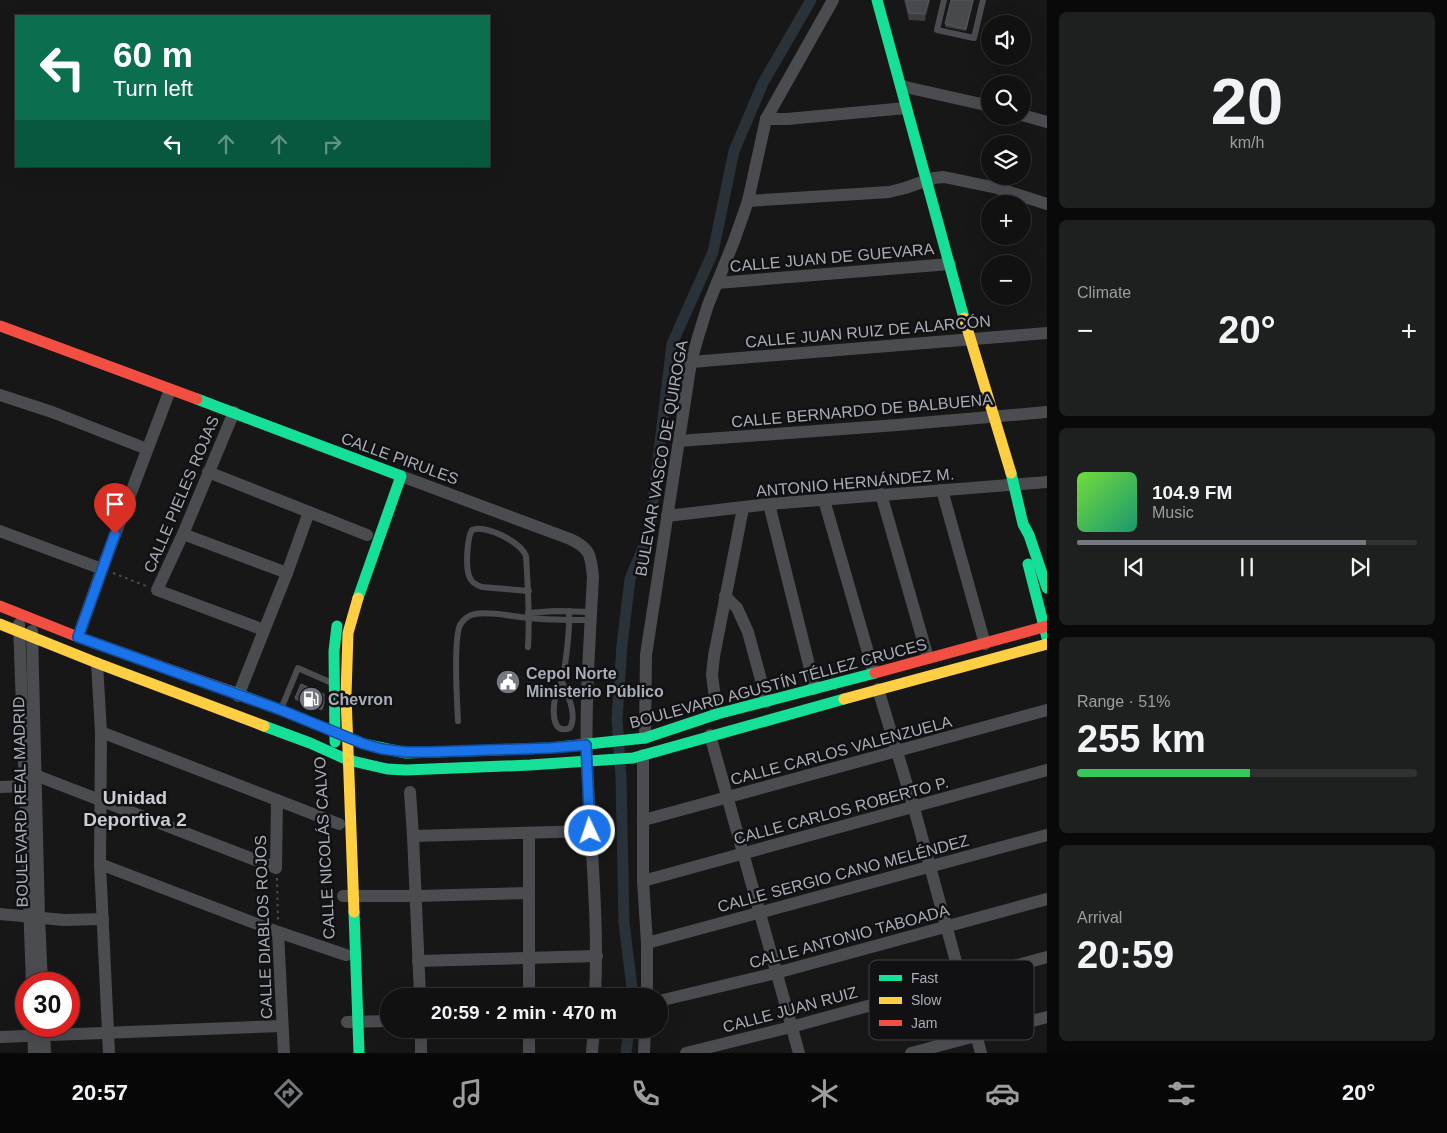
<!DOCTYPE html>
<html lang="en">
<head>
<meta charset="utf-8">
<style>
	:root { --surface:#111; --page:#1e1f1f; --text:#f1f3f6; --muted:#9c9d9f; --line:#303131; --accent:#757880 }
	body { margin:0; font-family:Arial,sans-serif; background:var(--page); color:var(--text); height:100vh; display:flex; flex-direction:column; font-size:19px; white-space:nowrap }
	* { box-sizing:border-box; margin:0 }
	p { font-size:16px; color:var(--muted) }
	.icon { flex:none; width:28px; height:28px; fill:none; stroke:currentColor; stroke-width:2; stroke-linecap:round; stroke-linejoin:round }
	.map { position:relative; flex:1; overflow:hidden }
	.drawer { display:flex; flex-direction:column; gap:12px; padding:12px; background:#090909; width:400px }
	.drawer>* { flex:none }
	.hud { position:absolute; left:15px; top:15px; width:475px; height:152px; border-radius:0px; box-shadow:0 5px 20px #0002,0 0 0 1px var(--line); background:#0b6e4f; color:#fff; overflow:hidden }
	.buttons { position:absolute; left:981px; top:15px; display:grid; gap:10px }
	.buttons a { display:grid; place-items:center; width:50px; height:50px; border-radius:50%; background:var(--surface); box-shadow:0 5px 20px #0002,0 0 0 1px var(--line); font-size:25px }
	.speed { position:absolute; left:15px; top:972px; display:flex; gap:10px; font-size:25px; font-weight:700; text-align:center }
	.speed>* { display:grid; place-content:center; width:65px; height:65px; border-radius:50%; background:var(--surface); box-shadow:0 5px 20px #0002,0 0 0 1px var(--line); line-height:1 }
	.speed .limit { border:8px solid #d22; background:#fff; color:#111 }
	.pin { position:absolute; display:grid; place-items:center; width:42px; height:42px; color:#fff; margin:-51px -21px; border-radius:50% 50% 50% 0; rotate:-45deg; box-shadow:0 0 5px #0007 }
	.pin .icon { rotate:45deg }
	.me { position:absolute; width:55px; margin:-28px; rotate:357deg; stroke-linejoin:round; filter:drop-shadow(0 0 4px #0008) }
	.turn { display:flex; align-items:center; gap:18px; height:105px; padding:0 15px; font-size:22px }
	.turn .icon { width:65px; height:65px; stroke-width:2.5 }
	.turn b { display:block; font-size:35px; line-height:42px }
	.lanes { display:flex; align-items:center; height:48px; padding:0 15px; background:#0003; justify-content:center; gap:25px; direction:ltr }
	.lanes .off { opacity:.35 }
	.big { font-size:38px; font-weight:600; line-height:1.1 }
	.drawer .widget { flex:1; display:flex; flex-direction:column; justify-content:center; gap:8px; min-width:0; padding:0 18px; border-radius:8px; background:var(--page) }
	.drawer .dial { align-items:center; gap:0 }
	.dial b { font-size:65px; line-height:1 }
	.song { display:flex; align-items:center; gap:15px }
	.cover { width:60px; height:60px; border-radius:8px; background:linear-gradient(135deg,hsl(100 70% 55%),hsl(160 70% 35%)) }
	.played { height:5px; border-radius:2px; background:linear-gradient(90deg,var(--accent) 85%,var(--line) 85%) }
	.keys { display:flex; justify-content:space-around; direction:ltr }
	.heat { display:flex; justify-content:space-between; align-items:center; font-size:28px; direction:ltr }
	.charge { height:8px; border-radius:4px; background:linear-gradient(90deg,#34c759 51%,var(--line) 0) }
	.trip { position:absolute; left:380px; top:988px; width:288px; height:50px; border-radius:25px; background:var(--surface); box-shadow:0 5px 20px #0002,0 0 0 1px var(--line); font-weight:600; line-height:50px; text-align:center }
	.dock { display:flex; height:80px; justify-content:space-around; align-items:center; background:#070707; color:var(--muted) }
	.dock .icon { width:35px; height:35px }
	.dock .current { color:var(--accent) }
	.dock b { font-size:22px; color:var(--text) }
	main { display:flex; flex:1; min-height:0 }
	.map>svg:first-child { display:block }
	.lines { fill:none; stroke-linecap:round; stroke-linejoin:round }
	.canal { stroke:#2a3239; stroke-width:11 }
	.path { stroke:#4d4e52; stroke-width:2; stroke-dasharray:2.5 4; stroke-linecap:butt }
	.lane { stroke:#4b4c50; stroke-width:6 }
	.street { stroke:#4b4c50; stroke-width:12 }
	.fast { stroke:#16e098; stroke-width:11 }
	.slow { stroke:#ffcf43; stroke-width:11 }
	.jam { stroke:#f24e42; stroke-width:11 }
	.wall { fill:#3c3d40 }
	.shaded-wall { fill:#28292a }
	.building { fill:#48494d; stroke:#57595e }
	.route-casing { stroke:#114b97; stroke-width:12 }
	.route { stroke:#1a73e8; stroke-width:9 }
	.labels { text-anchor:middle; stroke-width:5; stroke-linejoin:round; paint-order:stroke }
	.street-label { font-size:16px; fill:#a8adb8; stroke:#111113 }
	.poi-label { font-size:16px; font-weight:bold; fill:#a8adb8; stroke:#111113; text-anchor:start }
	.quarter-label { font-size:19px; font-weight:bold; fill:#c9ccd4; stroke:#111113 }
	.key { fill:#111113; stroke:#3e4045; stroke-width:1 }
	.key-label { font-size:14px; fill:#a8adb8 }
</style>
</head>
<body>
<main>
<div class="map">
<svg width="1047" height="1053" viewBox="0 0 1047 1053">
	<rect width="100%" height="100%" fill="#171717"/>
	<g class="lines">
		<g class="canal">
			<polyline points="633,996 624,923 621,778 617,719 622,645 630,579 649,534 672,344 713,252 734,151 763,83 811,0"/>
			<polyline points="626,1053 629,1029"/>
		</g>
		<g class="path">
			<polyline points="113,573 146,586"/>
			<polyline points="277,878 278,921"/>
		</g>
		<g class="lane">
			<polyline points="944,0 937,30 974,38 983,0"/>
			<polyline points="528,613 555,611 591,612"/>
			<path d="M528 647C530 616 528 587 526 556 521 542 485 524 472 530 467 538 465 569 470 578 472 583 476 585 482 587L529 591"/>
			<path d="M562 682C568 694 577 716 570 728 550 736 553 706 556 695 557 690 560 686 562 681 566 663 570 629 569 611"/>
			<polyline points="281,709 298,668 334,684"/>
			<path d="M458 721C457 701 453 641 460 625 463 620 469 615 475 614 493 611 512 617 529 618 549 620 570 620 590 620"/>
		</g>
		<g class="street">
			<polyline points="901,86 990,106"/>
			<polyline points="1022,115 1047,122"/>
			<polyline points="766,119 787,119 906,108"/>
			<polyline points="748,201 889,192 905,188 934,178 944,177 997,188 1047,204"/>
			<polyline points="717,283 950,264"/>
			<polyline points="691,362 1047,333"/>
			<polyline points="0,395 52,412 147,449"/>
			<polyline points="234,412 183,534 157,590 264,630"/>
			<polyline points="679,441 897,425 1047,412"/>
			<polyline points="208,472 367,535"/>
			<path d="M401 476 570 539C590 548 591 555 593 577 590 637 585 701 587 762 590 840 599 918 595 996"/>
			<polyline points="942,490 985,644"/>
			<polyline points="881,494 928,658"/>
			<polyline points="824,500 874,673"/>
			<polyline points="769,504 815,689"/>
			<polyline points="667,516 769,504 1047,482"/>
			<polyline points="0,531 102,569"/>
			<polyline points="183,534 287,573"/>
			<polyline points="725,596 737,608 748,632 767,702"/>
			<polyline points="19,624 32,984"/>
			<polyline points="32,631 39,917 42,984"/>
			<polyline points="78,637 102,569 170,390"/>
			<polyline points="97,663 101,732 100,864 109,1053"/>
			<polyline points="878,689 914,808 981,1053"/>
			<polyline points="238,696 287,573 309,512"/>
			<polyline points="717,714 712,675 714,656 743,508"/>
			<polyline points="101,732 339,824"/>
			<polyline points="710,735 799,1053"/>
			<polyline points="645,738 646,655 691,362 698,337 708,305 734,241 748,201 766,119 833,0"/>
			<polyline points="643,755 643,881 647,943 647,996"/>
			<polyline points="35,775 276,868 277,800"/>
			<polyline points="0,787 25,786"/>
			<polyline points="410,792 413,836 420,996"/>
			<polyline points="644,820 1047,710"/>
			<polyline points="529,833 529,996"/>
			<polyline points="413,836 590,831"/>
			<polyline points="100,864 278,932 346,955"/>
			<polyline points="643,881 1047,770"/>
			<polyline points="343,896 416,896 529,893"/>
			<polyline points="0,914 64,920 103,919"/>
			<polyline points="278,932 284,1053"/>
			<polyline points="647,943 1047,835"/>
			<polyline points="418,961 597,956"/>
			<polyline points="659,1001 776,973 1047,899"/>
			<polyline points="347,1022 389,1021"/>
			<polyline points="33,1026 34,1053"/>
			<polyline points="44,1026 45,1053"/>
			<polyline points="421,1029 421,1053"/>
			<polyline points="529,1029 529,1053"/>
			<polyline points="0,1037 282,1026"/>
			<polyline points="592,1053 594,1029"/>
			<polyline points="644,1053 645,1029"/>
			<polyline points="686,1053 791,1027 1047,957"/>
			<polyline points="911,1053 1047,1017"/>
		</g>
		<g class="fast">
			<polyline points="877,0 964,318"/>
			<polyline points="197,399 401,476 358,598"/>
			<polyline points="1011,473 1023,524 1029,535 1047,588"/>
			<polyline points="1028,564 1047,638"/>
			<polyline points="230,691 281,710 364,744 406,753 550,748 645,738 717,714 875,673"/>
			<polyline points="264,726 310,743 348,760 387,769 406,770 530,765 633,758 844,699"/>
			<polyline points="335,742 334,651 337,626"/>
			<polyline points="354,912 359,1053"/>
		</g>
		<g class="slow">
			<polyline points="964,318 1011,473"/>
			<polyline points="0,624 97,663 264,726"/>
			<polyline points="844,699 1047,644"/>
			<polyline points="354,912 346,695 348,633 358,598"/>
		</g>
		<g class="jam">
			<polyline points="0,326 197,399"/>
			<polyline points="0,606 78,637 230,691"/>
			<polyline points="875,673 1047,626"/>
		</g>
	</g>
	<g class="wall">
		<polygon points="904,0 930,0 925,21 909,20"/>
		<polygon points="951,0 974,0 966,31 945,27"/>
		<polygon points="295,698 324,706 322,711 295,700"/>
	</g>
	<polygon class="shaded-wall" points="929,0 930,0 925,21 925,14"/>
	<g class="building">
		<polygon points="906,0 929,0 925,14 909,13"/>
		<polygon points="951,0 973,0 966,29 945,24"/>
		<polygon points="301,684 324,694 324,703 322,709 295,698"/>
	</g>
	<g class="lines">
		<g class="route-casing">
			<polyline id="route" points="115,534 78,637 281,710 364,744 382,749 406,752 430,752 550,748 586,745 590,831"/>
		</g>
		<use href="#route" class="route"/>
	</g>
	<defs>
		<g id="civic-disc" transform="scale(1.25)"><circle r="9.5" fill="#757880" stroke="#111113"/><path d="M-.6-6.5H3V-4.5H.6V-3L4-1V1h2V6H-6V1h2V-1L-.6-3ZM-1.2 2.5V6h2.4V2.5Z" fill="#fff"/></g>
		<g id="fuel-disc" transform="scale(1.25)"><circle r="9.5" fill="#757880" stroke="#111113"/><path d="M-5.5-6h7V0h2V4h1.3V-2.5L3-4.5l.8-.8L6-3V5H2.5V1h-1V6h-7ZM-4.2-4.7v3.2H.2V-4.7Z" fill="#fff"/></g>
	</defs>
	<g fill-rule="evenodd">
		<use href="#civic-disc" x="508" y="682"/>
		<use href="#fuel-disc" x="311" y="699"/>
	</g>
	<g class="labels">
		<g class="street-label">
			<text transform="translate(832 257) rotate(-5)" y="6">CALLE JUAN DE GUEVARA</text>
			<text transform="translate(868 331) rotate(-5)" y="6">CALLE JUAN RUIZ DE ALARCÓN</text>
			<text transform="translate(862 410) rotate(-5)" y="6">CALLE BERNARDO DE BALBUENA</text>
			<text transform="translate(400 458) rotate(20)" y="6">CALLE PIRULES</text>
			<text transform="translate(661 458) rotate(-80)" y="6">BULEVAR VASCO DE QUIROGA</text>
			<text transform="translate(855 482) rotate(-5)" y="6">ANTONIO HERNÁNDEZ M.</text>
			<text transform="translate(181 494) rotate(-67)" y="6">CALLE PIELES ROJAS</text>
			<text transform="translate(778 683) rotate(-15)" y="6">BOULEVARD AGUSTÍN TÉLLEZ CRUCES</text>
			<text transform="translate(841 750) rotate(-15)" y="6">CALLE CARLOS VALENZUELA</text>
			<text transform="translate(20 802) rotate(-91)" y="6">BOULEVARD REAL MADRID</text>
			<text transform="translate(841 810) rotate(-15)" y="6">CALLE CARLOS ROBERTO P.</text>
			<text transform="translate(324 848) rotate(-93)" y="6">CALLE NICOLÁS CALVO</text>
			<text transform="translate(843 873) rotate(-15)" y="6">CALLE SERGIO CANO MELÉNDEZ</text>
			<text transform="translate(263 927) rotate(-92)" y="6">CALLE DIABLOS ROJOS</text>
			<text transform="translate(849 936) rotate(-15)" y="6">CALLE ANTONIO TABOADA</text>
			<text transform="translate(790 1009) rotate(-15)" y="6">CALLE JUAN RUIZ</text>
		</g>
		<g class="poi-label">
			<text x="526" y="679">Cepol Norte<tspan x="526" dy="18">Ministerio Público</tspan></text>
			<text x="328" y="705">Chevron</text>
		</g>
		<g class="quarter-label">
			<text x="135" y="804">Unidad<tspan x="135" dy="22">Deportiva 2</tspan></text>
		</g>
	</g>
	<rect x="869" y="960" width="165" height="80" rx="8" class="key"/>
	<rect x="879" y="975" width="23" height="6" fill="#16e098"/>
	<rect x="879" y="997" width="23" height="7" fill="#ffcf43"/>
	<rect x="879" y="1020" width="23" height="6" fill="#f24e42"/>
	<g class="key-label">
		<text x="911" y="983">Fast</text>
		<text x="911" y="1005">Slow</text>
		<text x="911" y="1028">Jam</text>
	</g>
</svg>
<div class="buttons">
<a><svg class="icon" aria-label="sound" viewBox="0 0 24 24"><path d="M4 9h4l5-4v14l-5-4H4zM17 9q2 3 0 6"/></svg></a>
<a><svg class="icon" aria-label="search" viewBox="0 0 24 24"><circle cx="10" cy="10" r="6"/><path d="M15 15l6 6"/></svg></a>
<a><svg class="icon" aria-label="layers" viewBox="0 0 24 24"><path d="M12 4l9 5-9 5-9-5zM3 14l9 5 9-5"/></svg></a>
<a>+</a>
<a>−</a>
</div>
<div class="speed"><div class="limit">30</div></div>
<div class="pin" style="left:115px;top:534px;background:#d93025"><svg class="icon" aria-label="arrive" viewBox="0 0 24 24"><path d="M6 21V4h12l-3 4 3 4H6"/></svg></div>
<svg class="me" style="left:590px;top:831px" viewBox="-20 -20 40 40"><circle r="17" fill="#1a73e8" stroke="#fff" stroke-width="3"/><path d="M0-11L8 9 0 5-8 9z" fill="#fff"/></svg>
<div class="trip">20:59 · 2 min · 470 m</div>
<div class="hud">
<div class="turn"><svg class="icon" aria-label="left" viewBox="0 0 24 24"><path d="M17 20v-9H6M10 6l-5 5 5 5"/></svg><div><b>60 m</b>Turn left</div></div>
<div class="lanes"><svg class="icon" aria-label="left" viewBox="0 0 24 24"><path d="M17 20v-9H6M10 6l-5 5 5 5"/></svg><svg class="icon off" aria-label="ahead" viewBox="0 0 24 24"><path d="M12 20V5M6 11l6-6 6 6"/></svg><svg class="icon off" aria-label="ahead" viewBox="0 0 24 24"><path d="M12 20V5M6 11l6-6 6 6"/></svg><svg class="icon off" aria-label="right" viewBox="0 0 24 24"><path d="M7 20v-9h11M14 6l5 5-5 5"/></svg></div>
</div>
</div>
<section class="drawer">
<div class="widget dial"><b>20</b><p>km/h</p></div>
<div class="widget"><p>Climate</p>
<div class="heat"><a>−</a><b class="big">20°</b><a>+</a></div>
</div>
<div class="widget">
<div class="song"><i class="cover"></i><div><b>104.9 FM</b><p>Music</p></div></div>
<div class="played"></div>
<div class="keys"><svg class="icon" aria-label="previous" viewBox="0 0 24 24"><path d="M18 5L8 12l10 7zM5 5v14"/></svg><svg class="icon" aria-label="pause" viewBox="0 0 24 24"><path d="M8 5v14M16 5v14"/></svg><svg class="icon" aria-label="next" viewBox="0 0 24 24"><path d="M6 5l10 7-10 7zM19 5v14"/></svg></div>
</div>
<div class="widget"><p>Range · 51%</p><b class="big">255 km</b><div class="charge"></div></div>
<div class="widget"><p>Arrival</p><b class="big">20:59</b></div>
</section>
</main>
<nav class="dock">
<b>20:57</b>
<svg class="icon current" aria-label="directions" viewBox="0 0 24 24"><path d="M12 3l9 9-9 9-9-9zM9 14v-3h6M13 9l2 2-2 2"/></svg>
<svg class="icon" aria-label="music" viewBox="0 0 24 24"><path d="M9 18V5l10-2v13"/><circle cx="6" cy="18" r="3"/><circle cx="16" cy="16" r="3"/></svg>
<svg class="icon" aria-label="phone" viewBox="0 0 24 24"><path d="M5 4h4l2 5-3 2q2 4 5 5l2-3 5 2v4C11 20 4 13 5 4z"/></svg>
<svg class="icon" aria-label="climate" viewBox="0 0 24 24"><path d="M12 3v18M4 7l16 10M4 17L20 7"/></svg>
<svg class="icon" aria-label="car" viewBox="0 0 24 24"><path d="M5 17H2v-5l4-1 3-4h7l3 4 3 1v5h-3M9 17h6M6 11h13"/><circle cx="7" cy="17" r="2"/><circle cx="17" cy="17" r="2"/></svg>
<svg class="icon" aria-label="filters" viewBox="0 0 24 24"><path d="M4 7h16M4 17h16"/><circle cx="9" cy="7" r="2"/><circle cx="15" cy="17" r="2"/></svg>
<b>20°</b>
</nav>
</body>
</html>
